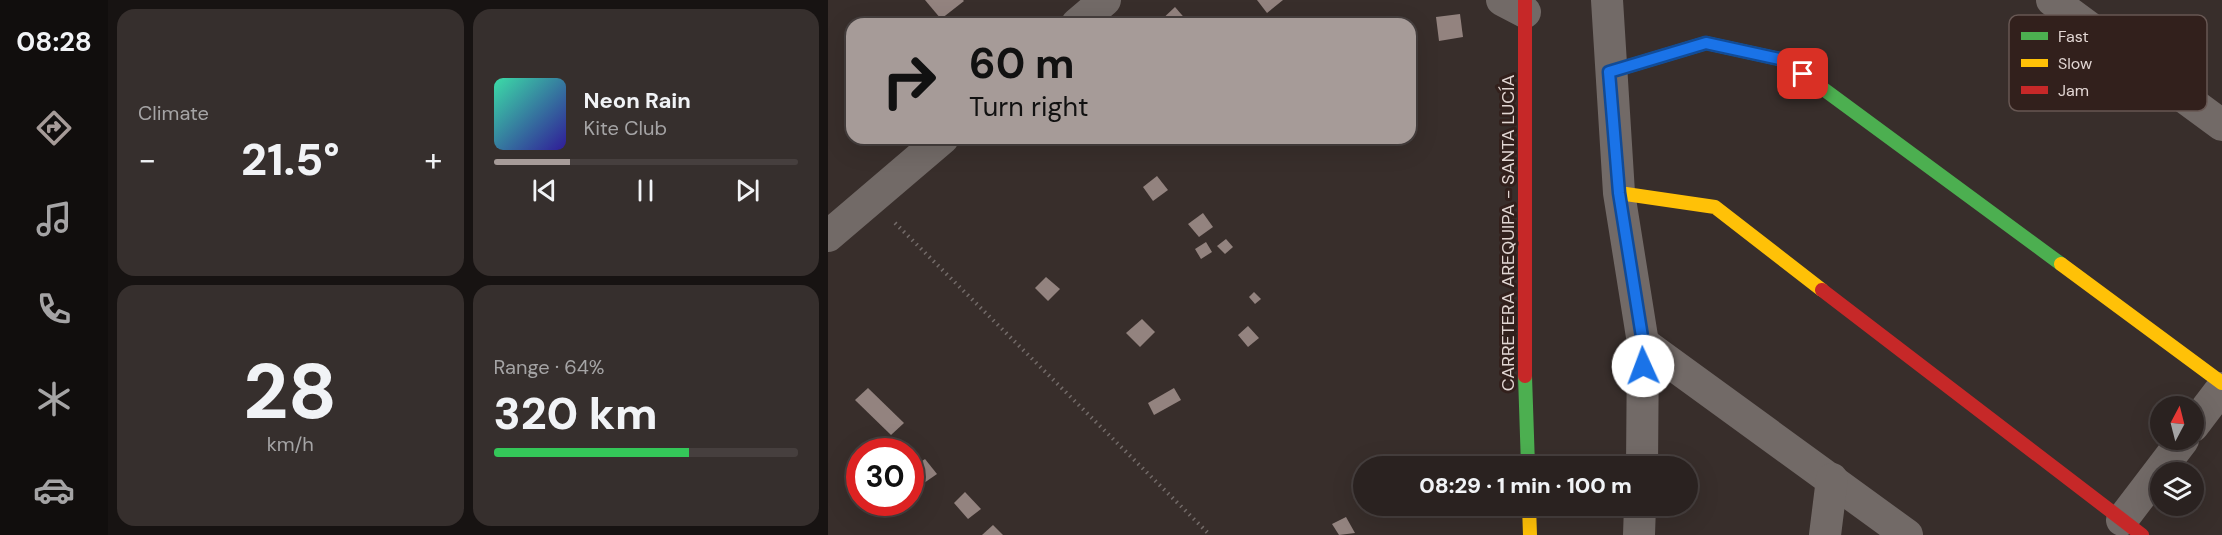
<!DOCTYPE html>
<html lang="en">
<head>
<meta charset="utf-8">
<style>
	:root { --surface:#2a2220; --page:#362f2d; --text:#f1f3f6; --muted:#a5a4a5; --line:#463f3e; --accent:#a69b98 }
	body { margin:0; font-family:"DM Sans",sans-serif; background:var(--page); color:var(--text); height:100vh; display:flex; flex-direction:column; font-size:22px; white-space:nowrap }
	* { box-sizing:border-box; margin:0 }
	p { font-size:20px; color:var(--muted) }
	.icon { flex:none; width:33px; height:33px; fill:none; stroke:currentColor; stroke-width:2; stroke-linecap:round; stroke-linejoin:round }
	.map { position:relative; flex:1; overflow:hidden }
	.panel { display:flex; flex-direction:column; gap:9px; padding:9px; background:#171312; width:720px }
	.panel>* { flex:none }
	.banner { position:absolute; left:18px; top:18px; width:570px; height:126px; border-radius:18px; box-shadow:0 6px 24px #0002,0 0 0 2px var(--line); background:#a69b98; color:#111; overflow:hidden }
	.needle { width:39px; rotate:7deg }
	.controls { position:absolute; left:1322px; top:396px; display:grid; gap:12px }
	.controls a { display:grid; place-items:center; width:54px; height:54px; border-radius:50%; background:var(--surface); box-shadow:0 6px 24px #0002,0 0 0 2px var(--line); font-size:30px }
	.speed { position:absolute; left:18px; top:438px; display:flex; gap:12px; font-size:30px; font-weight:700; text-align:center }
	.speed>* { display:grid; place-content:center; width:78px; height:78px; border-radius:50%; background:var(--surface); box-shadow:0 6px 24px #0002,0 0 0 2px var(--line); line-height:1 }
	.speed .limit { border:9px solid #d22; background:#fff; color:#111 }
	.pin { position:absolute; display:grid; place-items:center; width:51px; height:51px; color:#fff; margin:-26px; border-radius:12px; box-shadow:0 3px 9px #0006 }
	.me { position:absolute; width:66px; margin:-33px; rotate:358deg; stroke-linejoin:round; filter:drop-shadow(0 0 4px #0008) }
	.turn { display:flex; align-items:center; gap:21px; height:126px; padding:0 24px; font-size:27px }
	.turn .icon { width:78px; height:78px; stroke-width:2.5 }
	.turn b { display:block; font-size:42px; line-height:51px }
	.big { font-size:45px; font-weight:800; line-height:1.1 }
	.panel .tile { flex:1; display:flex; flex-direction:column; justify-content:center; gap:9px; min-width:0; padding:0 21px; border-radius:18px; background:var(--page) }
	.panel .dial { align-items:center; gap:0 }
	.dial b { font-size:78px; line-height:1 }
	.song { display:flex; align-items:center; gap:18px }
	.cover { width:72px; height:72px; border-radius:9px; background:linear-gradient(135deg,hsl(160 70% 55%),hsl(250 70% 35%)) }
	.played { height:6px; border-radius:3px; background:linear-gradient(90deg,var(--accent) 25%,var(--line) 25%) }
	.keys { display:flex; justify-content:space-around; direction:ltr }
	.heat { display:flex; justify-content:space-between; align-items:center; font-size:33px; direction:ltr }
	.charge { height:9px; border-radius:4px; background:linear-gradient(90deg,#34c759 64%,var(--line) 0) }
	.panel .tiles { flex:1; display:grid; gap:9px; grid-template-columns:repeat(2,1fr) }
	.trip { position:absolute; left:525px; top:456px; width:345px; height:60px; border-radius:30px; background:var(--surface); box-shadow:0 6px 24px #0002,0 0 0 2px var(--line); font-weight:800; line-height:60px; text-align:center }
	main { display:flex; flex:1; min-height:0 }
	.menu { display:flex; flex-direction:column; width:108px; justify-content:space-around; align-items:center; background:#110e0d; color:var(--muted) }
	.menu .icon { width:42px; height:42px }
	.menu .selected { color:var(--accent) }
	.menu b { font-size:27px; color:var(--text) }
	.map>svg:first-child { display:block }
	.building { fill:#93837f }
	.lines { fill:none; stroke-linecap:round; stroke-linejoin:round }
	.path { stroke:#736b69; stroke-width:4; stroke-dasharray:1.5 4.5; stroke-linecap:butt }
	.street { stroke:#726a67; stroke-width:32 }
	.fast { stroke:#4caf50; stroke-width:14 }
	.slow { stroke:#ffc107; stroke-width:14 }
	.jam { stroke:#c62828; stroke-width:14 }
	.route-casing { stroke:#114b97; stroke-width:15 }
	.route { stroke:#1a73e8; stroke-width:10 }
	.labels { text-anchor:middle; stroke-width:6; stroke-linejoin:round; paint-order:stroke }
	.street-label { font-size:18px; fill:#e2d6d3; stroke:#32201c }
	.key { fill:#32201c; stroke:#675753; stroke-width:1.5 }
	.key-label { font-size:16px; fill:#e2d6d3 }
</style>
</head>
<body>
<main>
<nav class="menu">
<b>08:28</b>
<svg class="icon selected" aria-label="directions" viewBox="0 0 24 24"><path d="M12 3l9 9-9 9-9-9zM9 14v-3h6M13 9l2 2-2 2"/></svg>
<svg class="icon" aria-label="music" viewBox="0 0 24 24"><path d="M9 18V5l10-2v13"/><circle cx="6" cy="18" r="3"/><circle cx="16" cy="16" r="3"/></svg>
<svg class="icon" aria-label="phone" viewBox="0 0 24 24"><path d="M5 4h4l2 5-3 2q2 4 5 5l2-3 5 2v4C11 20 4 13 5 4z"/></svg>
<svg class="icon" aria-label="climate" viewBox="0 0 24 24"><path d="M12 3v18M4 7l16 10M4 17L20 7"/></svg>
<svg class="icon" aria-label="car" viewBox="0 0 24 24"><path d="M5 17H2v-5l4-1 3-4h7l3 4 3 1v5h-3M9 17h6M6 11h13"/><circle cx="7" cy="17" r="2"/><circle cx="17" cy="17" r="2"/></svg>
</nav>
<section class="panel">
<div class="tiles">
<div class="tile"><p>Climate</p>
<div class="heat"><a>−</a><b class="big">21.5°</b><a>+</a></div>
</div>
<div class="tile">
<div class="song"><i class="cover"></i><div><b>Neon Rain</b><p>Kite Club</p></div></div>
<div class="played"></div>
<div class="keys"><svg class="icon" aria-label="previous" viewBox="0 0 24 24"><path d="M18 5L8 12l10 7zM5 5v14"/></svg><svg class="icon" aria-label="pause" viewBox="0 0 24 24"><path d="M8 5v14M16 5v14"/></svg><svg class="icon" aria-label="next" viewBox="0 0 24 24"><path d="M6 5l10 7-10 7zM19 5v14"/></svg></div>
</div>
<div class="tile dial"><b>28</b><p>km/h</p></div>
<div class="tile"><p>Range · 64%</p><b class="big">320 km</b><div class="charge"></div></div>
</div>
</section>
<div class="map">
<svg width="1394" height="535" viewBox="0 0 1394 535">
	<rect width="100%" height="100%" fill="#382e2b"/>
	<g class="building">
		<polygon points="97,0 135,0 136,1 113,19"/>
		<polygon points="429,0 455,0 439,13"/>
		<polygon points="347,7 360,22 358,24 329,24"/>
		<polygon points="632,14 635,37 611,41 608,17"/>
		<polygon points="329,176 340,190 325,201 315,187"/>
		<polygon points="375,213 385,227 371,237 360,224"/>
		<polygon points="398,239 405,247 397,254 389,246"/>
		<polygon points="378,242 384,252 373,259 367,249"/>
		<polygon points="218,277 232,289 220,301 207,288"/>
		<polygon points="426,292 433,299 427,304 421,297"/>
		<polygon points="314,319 327,332 312,347 298,333"/>
		<polygon points="420,326 431,338 420,347 410,335"/>
		<polygon points="40,388 76,423 63,435 27,400"/>
		<polygon points="346,388 353,400 326,415 320,403"/>
		<polygon points="97,459 109,474 96,483 84,468"/>
		<polygon points="137,492 153,509 140,519 126,503"/>
		<polygon points="518,517 527,533 511,535 504,524"/>
		<polygon points="165,525 175,535 154,535"/>
	</g>
	<g class="lines">
		<polyline class="path" points="67,223 382,535"/>
		<g class="street">
			<polyline points="674,0 697,12"/>
			<polyline points="779,0 791,193 815,343 814,466"/>
			<polyline points="1224,0 1394,125"/>
			<polyline points="249,24 277,0"/>
			<polyline points="0,236 115,138"/>
			<polyline points="815,343 1079,535"/>
			<polyline points="1365,426 1394,388"/>
			<polyline points="1294,520 1355,440"/>
			<polyline points="811,535 812,506"/>
			<polyline points="997,535 1004,479"/>
		</g>
		<g class="fast">
			<polyline points="781,72 878,43 956,60 1233,264"/>
			<polyline points="697,376 700,466"/>
		</g>
		<g class="slow">
			<polyline points="791,193 887,207 994,290"/>
			<polyline points="1233,264 1394,383"/>
			<polyline points="701,506 702,535"/>
		</g>
		<g class="jam">
			<polyline points="697,0 697,376"/>
			<polyline points="994,290 1314,535"/>
		</g>
	</g>
	<g class="lines">
		<g class="route-casing">
			<polyline id="route" points="815,366 815,343 791,193 781,72 878,43 956,60 975,74"/>
		</g>
		<use href="#route" class="route"/>
	</g>
	<g class="labels">
		<g class="street-label">
			<text transform="translate(680 233) rotate(-90)" y="6">CARRETERA AREQUIPA - SANTA LUCÍA</text>
		</g>
	</g>
	<rect x="1181" y="15" width="198" height="96" rx="9" class="key"/>
	<rect x="1193" y="32" width="27" height="8" fill="#4caf50"/>
	<rect x="1193" y="59" width="27" height="8" fill="#ffc107"/>
	<rect x="1193" y="86" width="27" height="8" fill="#c62828"/>
	<g class="key-label">
		<text x="1230" y="42">Fast</text>
		<text x="1230" y="69">Slow</text>
		<text x="1230" y="96">Jam</text>
	</g>
</svg>
<div class="controls">
<a><svg class="needle" viewBox="-14 -14 28 28"><path d="M0-13l5 13h-10z" fill="#e53935"/><path d="M0 13l5-13h-10z" fill="#a5a4a5"/></svg></a>
<a><svg class="icon" aria-label="layers" viewBox="0 0 24 24"><path d="M12 4l9 5-9 5-9-5zM3 14l9 5 9-5"/></svg></a>
</div>
<div class="speed"><div class="limit">30</div></div>
<div class="pin" style="left:975px;top:74px;background:#d93025"><svg class="icon" aria-label="arrive" viewBox="0 0 24 24"><path d="M6 21V4h12l-3 4 3 4H6"/></svg></div>
<svg class="me" style="left:815px;top:366px" viewBox="-20 -20 40 40"><circle r="19" fill="#fff"/><path d="M0-13L10 11 0 6-10 11z" fill="#1a73e8"/></svg>
<div class="trip">08:29 · 1 min · 100 m</div>
<div class="banner">
<div class="turn"><svg class="icon" aria-label="right" viewBox="0 0 24 24"><path d="M7 20v-9h11M14 6l5 5-5 5"/></svg><div><b>60 m</b>Turn right</div></div>
</div>
</div>
</main>
</body>
</html>
